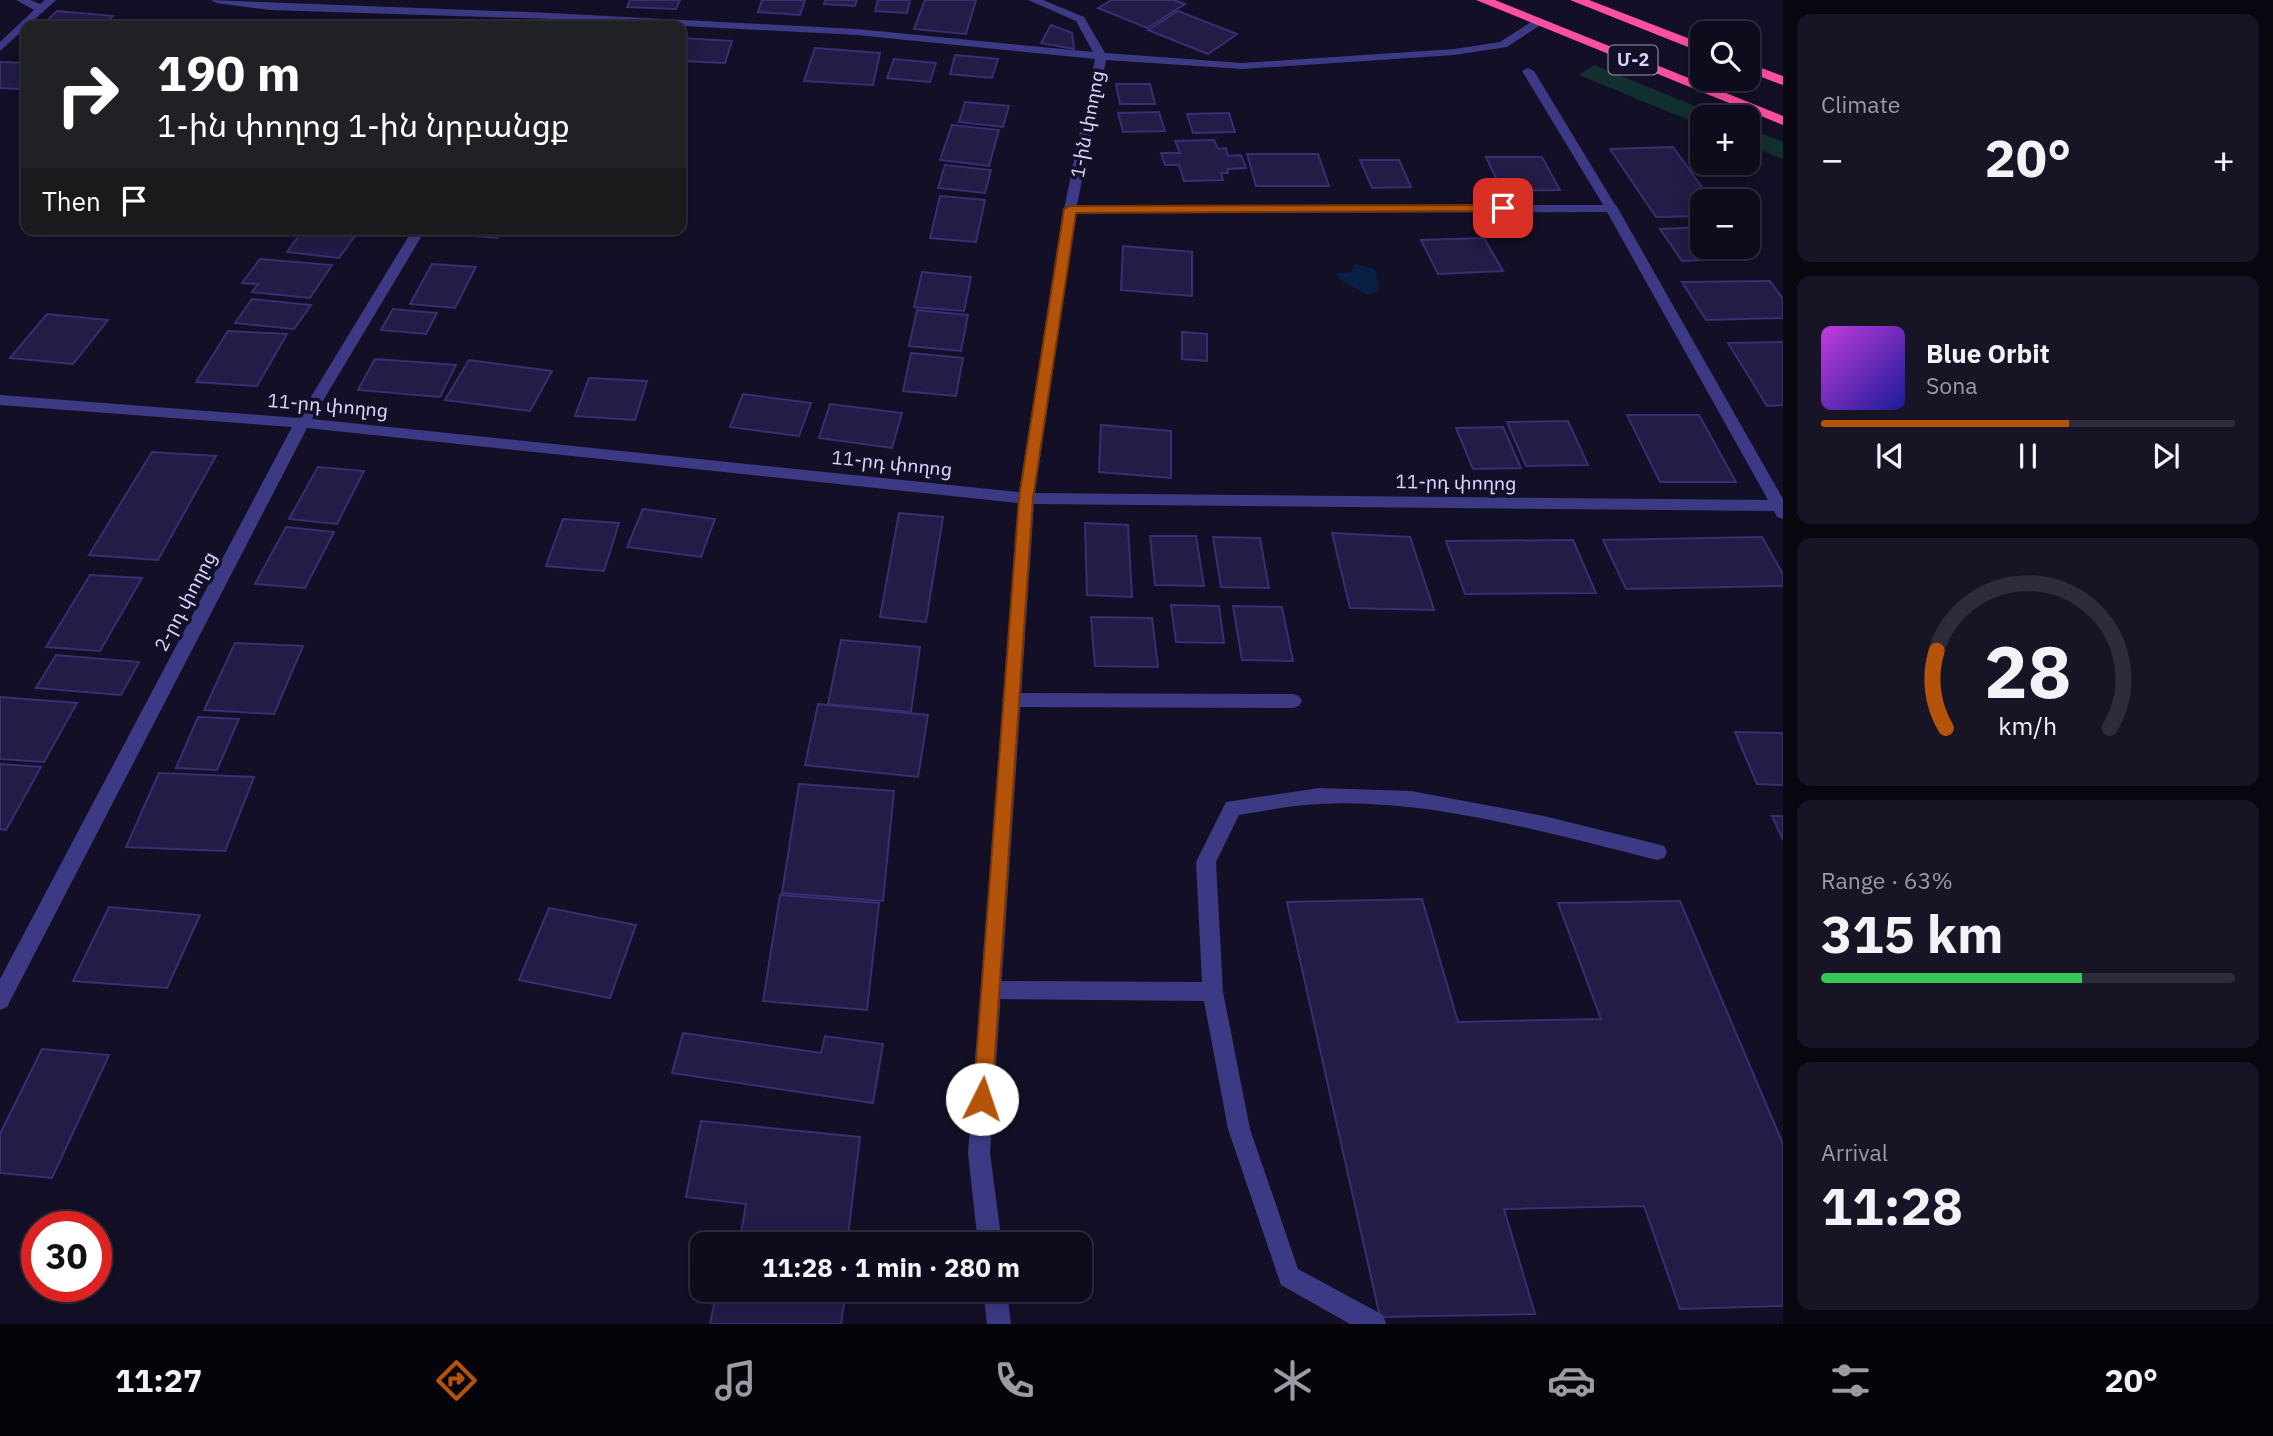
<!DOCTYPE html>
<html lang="en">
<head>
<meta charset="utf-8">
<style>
	:root { --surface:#0e0b1c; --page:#171425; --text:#f1f3f6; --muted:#9b9ba3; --line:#2e2b3b; --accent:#b45309 }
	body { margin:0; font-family:"IBM Plex Sans","Noto Sans Armenian",sans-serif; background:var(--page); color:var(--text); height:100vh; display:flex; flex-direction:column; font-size:26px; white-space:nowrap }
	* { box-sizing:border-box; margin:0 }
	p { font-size:23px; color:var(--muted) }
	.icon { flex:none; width:38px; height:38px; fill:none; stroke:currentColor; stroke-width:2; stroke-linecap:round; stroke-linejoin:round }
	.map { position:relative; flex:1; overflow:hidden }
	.side { display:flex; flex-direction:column; gap:14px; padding:14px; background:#08060f; width:490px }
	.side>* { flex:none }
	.banner { position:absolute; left:21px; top:21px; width:665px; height:214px; border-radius:14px; box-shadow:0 4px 18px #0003,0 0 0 2px var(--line); background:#202124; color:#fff; overflow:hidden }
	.controls { position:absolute; left:1690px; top:21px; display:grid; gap:14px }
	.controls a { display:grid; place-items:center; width:70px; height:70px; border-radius:14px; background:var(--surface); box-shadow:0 4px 18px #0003,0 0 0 2px var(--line); font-size:35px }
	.speed { position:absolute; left:21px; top:1211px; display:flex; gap:14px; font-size:35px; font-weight:700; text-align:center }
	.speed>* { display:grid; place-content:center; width:91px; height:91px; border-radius:50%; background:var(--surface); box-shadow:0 4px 18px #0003,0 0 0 2px var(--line); line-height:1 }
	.speed .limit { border:10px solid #d22; background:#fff; color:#111 }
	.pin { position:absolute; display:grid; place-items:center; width:60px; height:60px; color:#fff; margin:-30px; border-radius:14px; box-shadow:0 4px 10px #0006 }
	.me { position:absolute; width:77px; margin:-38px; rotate:4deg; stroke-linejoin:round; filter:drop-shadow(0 0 5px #0008) }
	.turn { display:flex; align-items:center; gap:24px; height:147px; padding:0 21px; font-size:32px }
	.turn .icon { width:91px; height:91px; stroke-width:2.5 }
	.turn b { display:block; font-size:49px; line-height:60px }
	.then { display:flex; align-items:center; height:66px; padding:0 21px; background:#0003; gap:14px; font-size:26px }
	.big { font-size:52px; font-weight:800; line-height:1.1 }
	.side .widget { flex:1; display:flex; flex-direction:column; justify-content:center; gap:10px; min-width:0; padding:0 24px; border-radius:14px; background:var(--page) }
	.side .dial { align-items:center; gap:0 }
	.dial svg { height:182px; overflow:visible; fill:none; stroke:var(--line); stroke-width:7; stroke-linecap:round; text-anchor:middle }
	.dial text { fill:var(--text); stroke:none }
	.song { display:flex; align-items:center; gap:21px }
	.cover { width:84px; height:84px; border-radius:10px; background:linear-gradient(135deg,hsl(290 70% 55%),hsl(240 70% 35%)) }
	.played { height:7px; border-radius:4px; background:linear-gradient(90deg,var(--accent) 60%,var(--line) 60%) }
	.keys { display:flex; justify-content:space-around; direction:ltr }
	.heat { display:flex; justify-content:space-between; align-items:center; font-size:38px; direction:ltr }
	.charge { height:10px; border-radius:5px; background:linear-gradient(90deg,#34c759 63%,var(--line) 0) }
	.trip { position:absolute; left:690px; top:1232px; width:402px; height:70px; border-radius:14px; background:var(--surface); box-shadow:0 4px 18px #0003,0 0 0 2px var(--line); font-weight:800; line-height:70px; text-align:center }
	.menu { display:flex; height:112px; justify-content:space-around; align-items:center; background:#06040b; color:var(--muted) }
	.menu .icon { width:49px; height:49px }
	.menu .current { color:var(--accent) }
	.menu b { font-size:32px; color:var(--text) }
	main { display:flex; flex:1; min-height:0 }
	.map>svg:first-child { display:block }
	.green { fill:#12302f }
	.water { fill:#0a1f44 }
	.building { fill:#241b47; stroke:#3b2d73; stroke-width:2 }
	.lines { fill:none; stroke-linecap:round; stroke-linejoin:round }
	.lane { fill:#3d3a85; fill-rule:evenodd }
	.street { fill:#3d3a85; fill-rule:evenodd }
	.highway { fill:#ff4fa3; fill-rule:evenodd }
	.route { fill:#b45309; stroke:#753606; stroke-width:2 }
	.labels { text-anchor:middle; stroke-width:7; stroke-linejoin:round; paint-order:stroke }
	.shield { fill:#130f26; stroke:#9e99be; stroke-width:2 }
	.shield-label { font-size:18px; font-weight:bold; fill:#d9d4ff }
	.street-label { font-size:19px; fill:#d9d4ff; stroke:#130f26 }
</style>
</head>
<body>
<main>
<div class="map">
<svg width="1783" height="1324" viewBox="0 0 1783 1324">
	<rect width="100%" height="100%" fill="#130f26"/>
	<g class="green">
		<polygon points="1594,65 1722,117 1703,117 1703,126 1579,75"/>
		<polygon points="1748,128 1783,142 1783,159 1748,145"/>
	</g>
	<path class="water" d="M1355 264 1375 269 1379 291 1367 295C1357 287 1343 285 1336 274L1352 272Z"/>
	<g class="building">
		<polygon points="630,0 680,0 676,9 627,7"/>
		<polygon points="762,0 805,0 800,15 758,12"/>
		<polygon points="825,0 857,0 855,6 824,4"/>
		<polygon points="878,0 910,0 907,13 875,11"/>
		<polygon points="925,0 976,0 966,34 914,29"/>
		<polygon points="1112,0 1174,0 1185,4 1147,28 1098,8"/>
		<polygon points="57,11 113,16 103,26 41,26"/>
		<polygon points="1178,11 1237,34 1208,54 1148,30"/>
		<polygon points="451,22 521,26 449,26"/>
		<polygon points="1051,25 1072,33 1074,49 1041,43"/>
		<polygon points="681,38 732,41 725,63 681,61"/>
		<polygon points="815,48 880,53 873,85 804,81"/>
		<polygon points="955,55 998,59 992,78 950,74"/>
		<polygon points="894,59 936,63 930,82 887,78"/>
		<polygon points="0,62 26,63 26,79 18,89 0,88"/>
		<polygon points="1116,84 1150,84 1155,104 1120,104"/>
		<polygon points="965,102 1009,106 1003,127 959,122"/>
		<polygon points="1159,112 1165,131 1123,132 1118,113"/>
		<polygon points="1229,113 1235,132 1193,133 1187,114"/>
		<polygon points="952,125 999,130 989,166 940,160"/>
		<polygon points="1214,140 1218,149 1226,148 1228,156 1241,155 1246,168 1227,169 1228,173 1221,173 1223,180 1184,181 1179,165 1165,165 1161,153 1180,153 1175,141"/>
		<polygon points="1673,147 1712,201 1703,201 1703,216 1656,217 1610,149"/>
		<polygon points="1247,154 1318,154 1329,186 1256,186"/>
		<polygon points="1486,157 1542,157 1560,190 1502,191"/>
		<polygon points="1360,160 1399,160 1411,187 1372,188"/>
		<polygon points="945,165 991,170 985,193 938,188"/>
		<polygon points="940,196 985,200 976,242 930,238"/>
		<polygon points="1703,227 1703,247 1741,247 1749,258 1682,261 1660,229"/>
		<polygon points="304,229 360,229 339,258 287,252"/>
		<polygon points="454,229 501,229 497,238 451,234"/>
		<polygon points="1484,238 1503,271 1438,274 1421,240"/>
		<polygon points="1123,246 1192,252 1192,296 1121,290"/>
		<polygon points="260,259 332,265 310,298 252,292 258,284 242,283"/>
		<polygon points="432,264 476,267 455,308 410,304"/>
		<polygon points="922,272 971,277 964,311 914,307"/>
		<polygon points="1770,281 1783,299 1783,318 1706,320 1682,282"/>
		<polygon points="252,299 311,305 294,329 235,323"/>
		<polygon points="393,309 437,313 426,334 381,330"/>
		<polygon points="917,310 968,315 961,351 909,346"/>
		<polygon points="47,314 108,320 73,364 10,358"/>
		<polygon points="228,331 287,334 257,386 196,382"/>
		<polygon points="1182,332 1207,334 1207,361 1182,359"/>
		<polygon points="1783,342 1783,405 1767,406 1728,343"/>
		<polygon points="911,353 963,358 956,396 903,391"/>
		<polygon points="375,359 456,365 440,397 358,390"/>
		<polygon points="469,360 552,371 530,411 445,400"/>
		<polygon points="589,378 647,381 635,420 575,416"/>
		<polygon points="743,394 811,403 799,436 730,427"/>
		<polygon points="830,404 902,413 892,448 819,438"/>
		<polygon points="1627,415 1699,415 1736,482 1660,482"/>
		<polygon points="1568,421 1588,465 1526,466 1507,422"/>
		<polygon points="1101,425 1171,431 1171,478 1099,472"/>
		<polygon points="1503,427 1521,468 1473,469 1456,428"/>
		<polygon points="152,452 216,456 158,560 89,555"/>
		<polygon points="318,467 364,471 337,524 289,519"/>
		<polygon points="643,509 715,519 701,557 627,547"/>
		<polygon points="899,513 943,517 926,622 880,617"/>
		<polygon points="563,519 619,523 604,571 546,566"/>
		<polygon points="1085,523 1128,525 1132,597 1087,595"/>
		<polygon points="286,527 334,532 305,588 255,584"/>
		<polygon points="1332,533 1410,537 1434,610 1350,608"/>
		<polygon points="1150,536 1196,536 1204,586 1155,585"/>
		<polygon points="1213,537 1260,538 1269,588 1221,587"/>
		<polygon points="1762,537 1783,574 1783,586 1626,589 1603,540"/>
		<polygon points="1573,540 1596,593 1465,594 1446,541"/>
		<polygon points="90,575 142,578 100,651 46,647"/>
		<polygon points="1171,605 1219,606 1224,643 1176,642"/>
		<polygon points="1233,606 1282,607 1293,661 1242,660"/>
		<polygon points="1091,617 1152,618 1158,667 1095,666"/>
		<polygon points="841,640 920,647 911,712 828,704"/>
		<polygon points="235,643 303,646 274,714 204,710"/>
		<polygon points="56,655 139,662 121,695 36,688"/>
		<polygon points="0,697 77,703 44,762 0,759"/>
		<polygon points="818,704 928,715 918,777 805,765"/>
		<polygon points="198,717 239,719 217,770 176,768"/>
		<polygon points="1735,732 1783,733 1783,785 1757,784"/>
		<polygon points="0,764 41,767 6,830 0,829"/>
		<polygon points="159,773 254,777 225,851 126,847"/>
		<polygon points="799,784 894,791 883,901 782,893"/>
		<polygon points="1772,816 1783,816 1783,840"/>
		<polygon points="780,895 879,903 867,1010 763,1001"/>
		<polygon points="1422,899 1458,1022 1601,1019 1558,903 1680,901 1783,1144 1783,1306 1680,1309 1644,1206 1504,1209 1535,1314 1380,1317 1287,902"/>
		<polygon points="109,907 200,915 167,988 73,981"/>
		<polygon points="549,908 636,925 610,998 519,980"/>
		<polygon points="683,1033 821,1053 825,1036 883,1044 873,1103 672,1073"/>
		<polygon points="42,1049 109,1055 52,1178 0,1173 0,1134"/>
		<polygon points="701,1121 860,1137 847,1244 741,1233 746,1204 686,1197"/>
		<polygon points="717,1290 846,1290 841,1324 710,1324"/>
	</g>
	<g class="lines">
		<g class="lane">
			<polygon points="1528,68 1534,71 1617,208 1616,211 1611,212 1605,208 1522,71"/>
			<polygon points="1011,693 1293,694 1299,696 1302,701 1299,706 1293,708 1011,707 1005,705 1002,700 1005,695"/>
			<path d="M1319 788 1411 791 1544 816 1657 844 1664 846 1667 852 1664 858 1657 860C1551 834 1429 798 1319 804 1292 805 1265 811 1239 815L1216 862 1223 992 1250 1129 1298 1269 1383 1315 1386 1324H1350L1281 1285 1228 1129 1204 1001 990 999 983 997 980 990 983 983 990 981 1202 982 1196 862 1226 802Z"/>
		</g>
		<g class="street">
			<polygon points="16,0 30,0 40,4 45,0 56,0 0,51 0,42 34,10"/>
			<path d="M211 0 551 13 857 29 1093 52 1076 21 1028 0H1043L1084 17 1105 53 1242 63 1454 49 1500 42 1534 20H1542V24L1507 47 1454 55 1242 69 1106 60 1077 205H1616L1783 499V519L1777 517 1774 511 1034 504 990 1153 1002 1244H978L968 1153 1018 503 307 428 7 1007 0 1010V979L292 427 0 405V395L298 418 413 229H426L312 419 1019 492 1064 209 1095 59 857 35 551 19 270 10 216 3ZM1607 212 1768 500 1035 493 1076 213Z"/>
			<polygon points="983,1290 1007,1290 1011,1324 987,1324"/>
		</g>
		<g class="highway">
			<polygon points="1476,0 1495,0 1783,116 1783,125"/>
			<polygon points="1570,0 1589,0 1703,44 1703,53"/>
			<polygon points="1748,63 1783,76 1783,85 1748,72"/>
		</g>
	</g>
	<polygon class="route" points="1503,205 1507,206 1507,211 1076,213 1033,498 992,1099 989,1105 982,1108 975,1105 973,1099 1019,498 1064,209 1070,206"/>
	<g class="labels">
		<rect class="shield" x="1608.5" y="45.5" width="49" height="29" rx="5"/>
		<g class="shield-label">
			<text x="1633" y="66">Մ-2</text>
		</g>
		<g class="street-label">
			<text transform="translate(1087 124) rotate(-79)" y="7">1-ին փողոց</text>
			<text transform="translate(328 405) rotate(5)" y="7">11-րդ փողոց</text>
			<text transform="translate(892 463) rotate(6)" y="7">11-րդ փողոց</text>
			<text transform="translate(1456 482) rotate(1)" y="7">11-րդ փողոց</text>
			<text transform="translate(185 601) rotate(-62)" y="7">2-րդ փողոց</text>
		</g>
	</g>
</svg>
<div class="controls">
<a><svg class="icon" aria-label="search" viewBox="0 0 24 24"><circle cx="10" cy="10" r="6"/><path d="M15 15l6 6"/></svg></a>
<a>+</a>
<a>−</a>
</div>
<div class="speed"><div class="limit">30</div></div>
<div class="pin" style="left:1503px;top:208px;background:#d93025"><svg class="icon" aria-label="arrive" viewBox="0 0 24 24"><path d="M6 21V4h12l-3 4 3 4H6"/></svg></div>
<svg class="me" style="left:982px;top:1099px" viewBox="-20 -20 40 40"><circle r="19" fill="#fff"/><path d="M0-13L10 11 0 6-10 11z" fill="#b45309"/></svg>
<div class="trip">11:28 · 1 min · 280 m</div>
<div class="banner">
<div class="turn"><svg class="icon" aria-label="right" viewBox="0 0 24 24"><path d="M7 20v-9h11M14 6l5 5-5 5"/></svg><div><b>190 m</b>1-ին փողոց 1-ին նրբանցք</div></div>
<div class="then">Then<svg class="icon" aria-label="arrive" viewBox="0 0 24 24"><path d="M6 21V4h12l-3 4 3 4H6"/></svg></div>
</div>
</div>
<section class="side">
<div class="widget"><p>Climate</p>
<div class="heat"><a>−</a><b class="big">20°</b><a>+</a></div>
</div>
<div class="widget">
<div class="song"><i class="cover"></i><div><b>Blue Orbit</b><p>Sona</p></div></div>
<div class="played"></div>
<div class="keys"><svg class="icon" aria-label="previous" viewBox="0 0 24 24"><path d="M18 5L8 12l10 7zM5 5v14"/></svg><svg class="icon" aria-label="pause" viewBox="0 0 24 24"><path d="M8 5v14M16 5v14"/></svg><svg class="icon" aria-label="next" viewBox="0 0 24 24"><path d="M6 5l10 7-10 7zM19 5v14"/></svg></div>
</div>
<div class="widget dial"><svg viewBox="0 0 100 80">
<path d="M14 69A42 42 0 1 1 86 69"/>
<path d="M14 69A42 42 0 0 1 10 35" stroke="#b45309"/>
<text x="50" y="56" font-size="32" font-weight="700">28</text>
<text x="50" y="72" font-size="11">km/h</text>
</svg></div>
<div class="widget"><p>Range · 63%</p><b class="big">315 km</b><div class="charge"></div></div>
<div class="widget"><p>Arrival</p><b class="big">11:28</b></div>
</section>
</main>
<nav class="menu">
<b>11:27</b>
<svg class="icon current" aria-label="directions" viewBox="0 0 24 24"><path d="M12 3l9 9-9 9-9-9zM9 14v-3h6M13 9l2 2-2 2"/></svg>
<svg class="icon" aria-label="music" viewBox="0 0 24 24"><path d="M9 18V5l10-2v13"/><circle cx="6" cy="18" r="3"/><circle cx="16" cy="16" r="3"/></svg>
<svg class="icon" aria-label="phone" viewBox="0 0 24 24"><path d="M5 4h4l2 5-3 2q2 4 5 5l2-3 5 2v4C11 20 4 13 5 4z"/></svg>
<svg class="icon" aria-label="climate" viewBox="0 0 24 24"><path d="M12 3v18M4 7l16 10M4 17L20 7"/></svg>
<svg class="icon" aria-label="car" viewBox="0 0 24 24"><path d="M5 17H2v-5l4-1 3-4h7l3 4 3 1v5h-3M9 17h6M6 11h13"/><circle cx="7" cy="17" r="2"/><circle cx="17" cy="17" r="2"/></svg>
<svg class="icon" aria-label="filters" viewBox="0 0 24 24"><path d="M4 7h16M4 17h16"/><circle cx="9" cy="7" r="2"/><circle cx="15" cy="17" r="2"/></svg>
<b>20°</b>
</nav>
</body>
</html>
